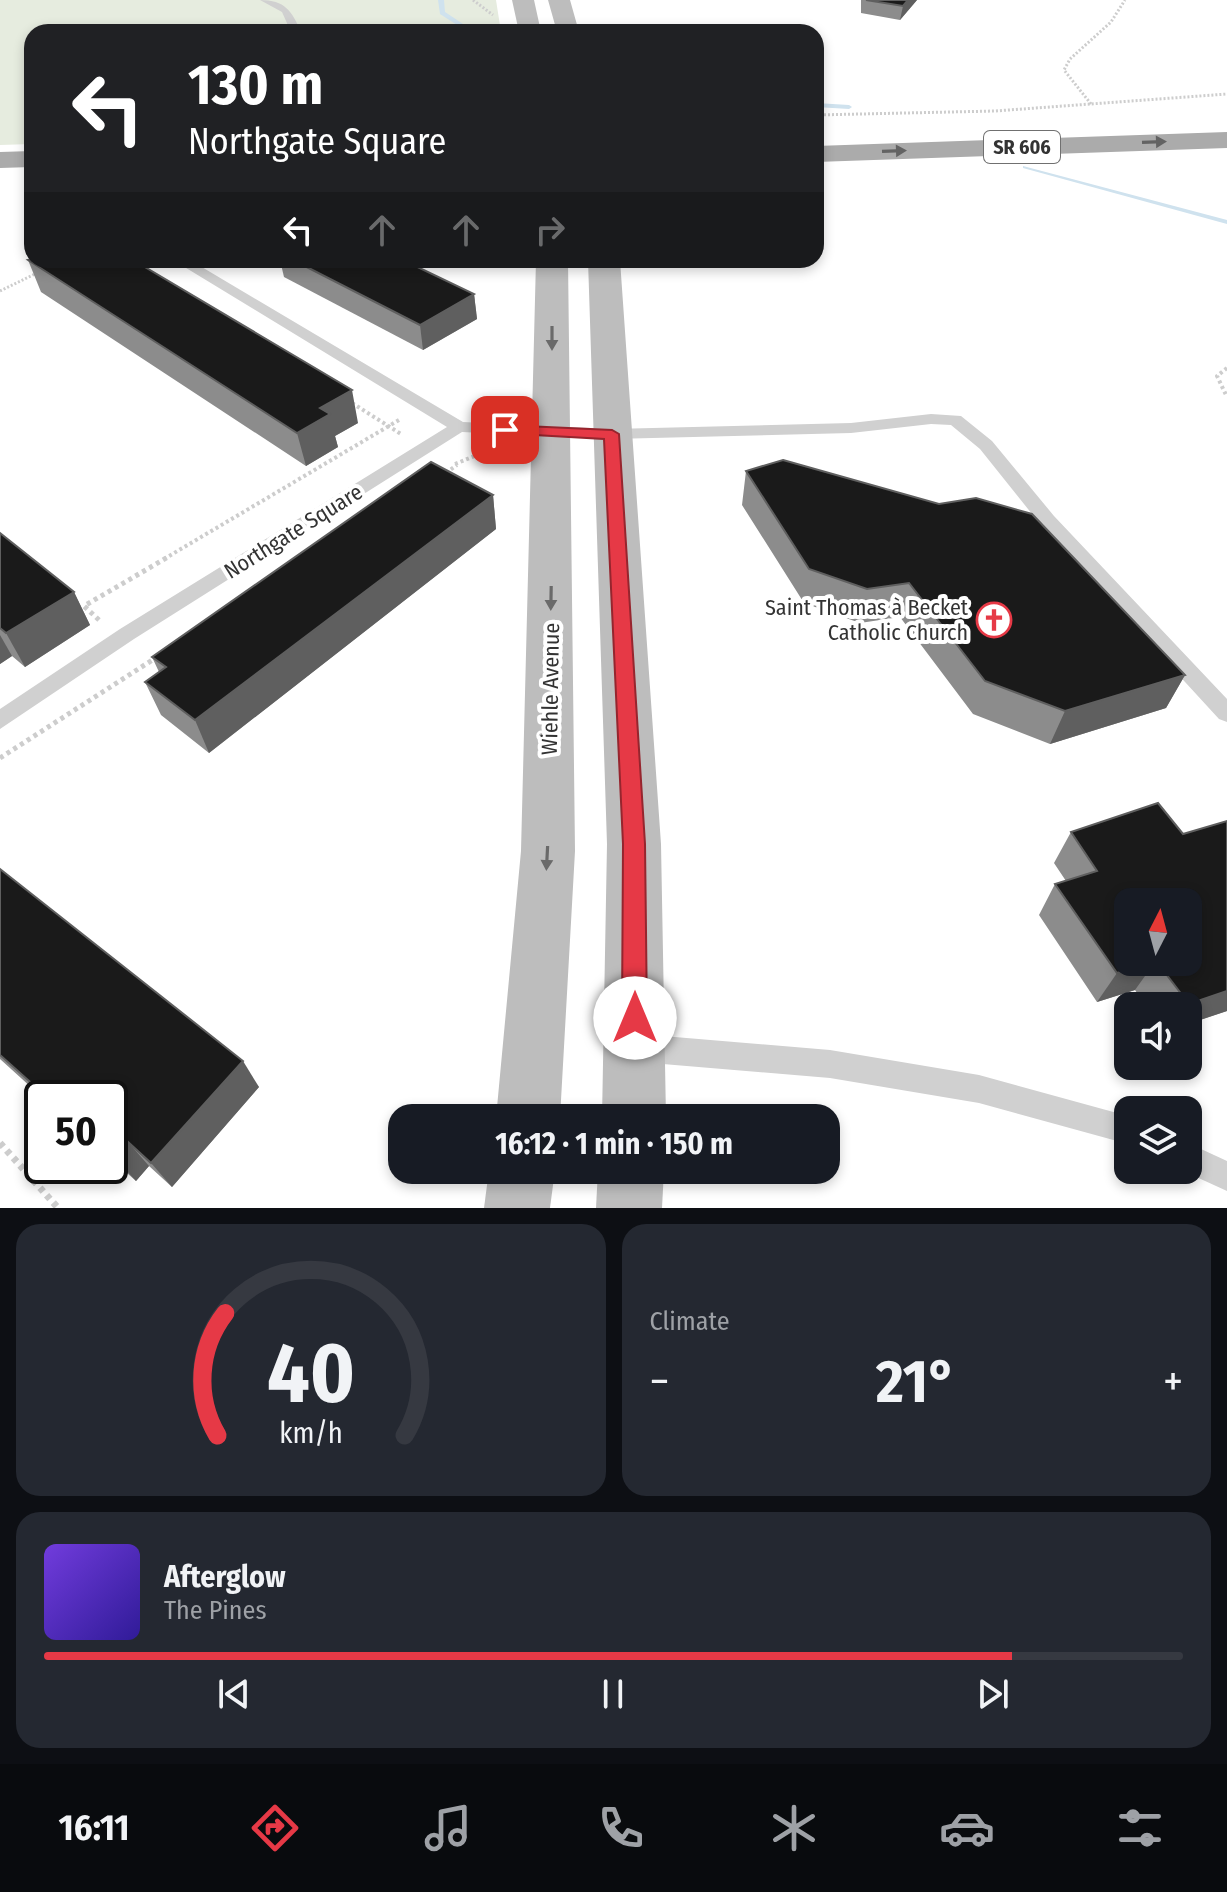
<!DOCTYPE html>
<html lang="en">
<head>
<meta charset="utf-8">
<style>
	:root { --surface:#171b24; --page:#242831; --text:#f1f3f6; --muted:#9ea1a6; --line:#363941; --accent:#e63946 }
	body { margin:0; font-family:"Fira Sans Condensed",sans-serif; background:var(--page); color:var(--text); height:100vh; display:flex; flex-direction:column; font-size:30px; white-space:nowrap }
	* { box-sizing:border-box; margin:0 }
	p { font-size:26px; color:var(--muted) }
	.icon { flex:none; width:44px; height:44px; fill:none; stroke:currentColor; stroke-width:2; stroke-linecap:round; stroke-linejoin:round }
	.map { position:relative; height:1208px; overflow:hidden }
	.drawer { display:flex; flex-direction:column; gap:16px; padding:16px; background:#0d0f14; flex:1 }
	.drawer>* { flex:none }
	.guide { position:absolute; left:24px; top:24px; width:800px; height:244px; border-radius:24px; box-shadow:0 4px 12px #0003; background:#202124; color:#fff; overflow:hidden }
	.needle { width:52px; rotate:6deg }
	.tools { position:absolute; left:1114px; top:888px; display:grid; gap:16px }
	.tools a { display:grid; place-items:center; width:88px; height:88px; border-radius:16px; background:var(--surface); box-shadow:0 4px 12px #0003; font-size:40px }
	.speed { position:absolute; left:24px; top:1080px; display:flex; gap:16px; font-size:40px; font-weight:700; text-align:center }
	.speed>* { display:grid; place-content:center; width:104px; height:104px; border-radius:50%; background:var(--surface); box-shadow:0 4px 12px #0003; line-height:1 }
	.speed .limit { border:4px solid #111; border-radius:12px; background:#fff; color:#111 }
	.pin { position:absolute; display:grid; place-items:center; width:68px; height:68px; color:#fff; margin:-34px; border-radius:16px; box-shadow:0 4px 12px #0006 }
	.me { position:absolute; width:88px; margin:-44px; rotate:0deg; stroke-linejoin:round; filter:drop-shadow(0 0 6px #0008) }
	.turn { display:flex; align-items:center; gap:28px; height:168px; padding:0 32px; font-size:36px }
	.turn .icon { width:104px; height:104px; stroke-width:2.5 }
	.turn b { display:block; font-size:56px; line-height:68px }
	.lanes { display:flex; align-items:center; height:76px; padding:0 32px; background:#0003; justify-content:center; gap:40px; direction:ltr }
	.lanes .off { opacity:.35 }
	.big { font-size:60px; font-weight:700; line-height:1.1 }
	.drawer .card { flex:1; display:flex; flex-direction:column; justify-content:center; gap:12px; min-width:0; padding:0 28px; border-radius:24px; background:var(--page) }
	.drawer .dial { align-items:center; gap:0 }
	.dial svg { height:208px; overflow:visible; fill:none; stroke:var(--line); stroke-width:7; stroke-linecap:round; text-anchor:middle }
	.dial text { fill:var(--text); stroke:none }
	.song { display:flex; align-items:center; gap:24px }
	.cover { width:96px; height:96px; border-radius:12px; background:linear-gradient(135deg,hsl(260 70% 55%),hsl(250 70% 35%)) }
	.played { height:8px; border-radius:4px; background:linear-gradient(90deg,var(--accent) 85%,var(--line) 85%) }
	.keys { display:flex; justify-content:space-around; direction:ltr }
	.heat { display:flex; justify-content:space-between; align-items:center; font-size:44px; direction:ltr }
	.drawer .tiles { flex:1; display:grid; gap:16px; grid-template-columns:1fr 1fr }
	.card:last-child { grid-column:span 2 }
	.trip { position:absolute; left:388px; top:1104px; width:452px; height:80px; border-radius:24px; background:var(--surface); box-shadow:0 4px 12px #0003; font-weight:700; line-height:80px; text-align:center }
	.tab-bar { display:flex; height:128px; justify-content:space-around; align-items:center; background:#090b0e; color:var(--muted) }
	.tab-bar .icon { width:56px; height:56px }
	.tab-bar .active { color:var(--accent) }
	.tab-bar b { font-size:36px; color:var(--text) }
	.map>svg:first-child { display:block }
	.green { fill:#e6ecdf }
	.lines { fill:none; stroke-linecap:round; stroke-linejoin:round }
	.stream { fill:#cfe2ee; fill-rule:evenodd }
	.path-far3 { stroke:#cdcdcd; stroke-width:3; stroke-dasharray:2 2; stroke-linecap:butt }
	.path-far2 { stroke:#cdcdcd; stroke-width:4; stroke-dasharray:3 3; stroke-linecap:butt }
	.path-far1 { stroke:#cdcdcd; stroke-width:5; stroke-dasharray:4 4; stroke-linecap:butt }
	.path { stroke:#cdcdcd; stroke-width:7; stroke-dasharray:5 5; stroke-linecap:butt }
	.service { fill:#d0d0d0; fill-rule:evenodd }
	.secondary { fill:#bdbdbd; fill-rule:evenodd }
	.primary { fill:#ababab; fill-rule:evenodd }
	.wall { fill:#8c8c8c; fill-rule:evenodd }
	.shaded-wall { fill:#5f5f5f }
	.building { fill:#1a1a1a; stroke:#5f5f5f; stroke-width:2 }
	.oneway { fill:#636363 }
	.oneway2 { fill:#6a6a6a }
	.route { fill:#e63946; stroke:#96252e; stroke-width:2 }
	.labels { text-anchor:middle; stroke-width:8; stroke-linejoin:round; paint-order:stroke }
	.shield { fill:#fff; stroke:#707070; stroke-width:2 }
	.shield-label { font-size:20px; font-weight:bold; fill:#333 }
	.street-label { font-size:22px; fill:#333; stroke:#fff }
	.poi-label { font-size:22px; fill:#333; stroke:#fff; text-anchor:end }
</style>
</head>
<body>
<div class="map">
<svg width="1227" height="1208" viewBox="0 0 1227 1208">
	<rect width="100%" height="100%" fill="#fff"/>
	<polygon class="green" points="0,0 496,0 501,32 32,32 32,144 0,145"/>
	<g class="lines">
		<g class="stream">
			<polygon points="438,0 444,0 445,12 475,32 468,32 440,14"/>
			<polygon points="816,103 849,105 852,107 849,109 816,107"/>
			<polygon points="1023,166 1227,220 1227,224 1023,168"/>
		</g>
		<g class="path-far3">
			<polyline points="473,0 493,15"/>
			<polyline points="1091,104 1064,70 1070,59 1111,22 1125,0"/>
			<polyline points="816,115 995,111 1227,94"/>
			<polyline points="0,291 39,272"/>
		</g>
		<g class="path-far2">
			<polyline points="1227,368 1217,376 1227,397"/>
			<polyline points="352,403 401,434"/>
			<polyline points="455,464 477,455 490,455"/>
			<polyline points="446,473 457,465"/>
			<polyline points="164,559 399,420"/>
		</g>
		<g class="path-far1">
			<polyline points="99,620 84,606 168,557"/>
			<polyline points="0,758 157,657"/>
		</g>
		<polyline class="path" points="0,1143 58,1208"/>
		<g class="service">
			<path d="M260 0C285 0 292 11 301 32H291L282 12Z"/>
			<polygon points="173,260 190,260 463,422 612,429 851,423 931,414 961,416 992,441 1054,516 1227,699 1227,722 1219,719 1040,524 980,449 951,425 931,424 851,433 612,439 462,432 134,639 0,729 0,709 120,629 447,427"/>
			<polygon points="639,1034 830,1050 979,1075 1128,1116 1128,1144 979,1103 830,1078 639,1062 629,1058 625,1048 629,1038"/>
			<polygon points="1188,1143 1227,1161 1227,1191 1181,1170 1188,1170"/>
		</g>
		<g class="secondary">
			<polygon points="512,0 534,0 541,32 519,32"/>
			<polygon points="548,0 570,0 579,32 557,32"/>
			<polygon points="536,260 568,260 575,851 560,1118 496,1118 521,851"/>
			<polygon points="588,260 620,260 661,844 666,1118 602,1118 607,844"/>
			<polygon points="489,1170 555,1170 550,1208 484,1208"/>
			<polygon points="598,1170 664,1170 662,1208 596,1208"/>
		</g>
		<g class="primary">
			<polygon points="1227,132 1227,148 816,162 816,146"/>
			<polygon points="32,151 32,167 0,168 0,152"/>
		</g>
	</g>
	<g class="wall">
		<polygon points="861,0 917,0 900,20 861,13"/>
		<polygon points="28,260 358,423 335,436 338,447 306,466 41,292"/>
		<polygon points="280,260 403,260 474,294 477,319 423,350 284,277"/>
		<polygon points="746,471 1185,675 1166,708 1050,744 973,714 900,617 860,623 804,603 742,505"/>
		<polygon points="493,495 496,529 209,753 161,715 145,682 159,672 152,657"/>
		<polygon points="0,533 74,592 90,625 25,667 12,656 0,664"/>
		<path d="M1158 803 1183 834 1227 821V1011L1188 1024V1006H1146L1135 990 1097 1002 1039 915 1055 884 1066 881 1054 863 1071 832ZM1128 902H1188V962H1128Z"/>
		<polygon points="0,869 259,1087 172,1187 149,1166 136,1181 110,1158 110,1098 43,1098 0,1059"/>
	</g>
	<g class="shaded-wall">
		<polygon points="908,0 917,0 900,20 903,6"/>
		<polygon points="474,294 477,319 423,350 420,325"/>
		<polygon points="352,390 358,423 335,436 338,447 306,466 297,433 320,408"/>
		<polygon points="493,495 496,529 209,753 195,720"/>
		<polygon points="74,592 90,625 25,667 6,633"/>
		<polygon points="0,635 12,656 0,664"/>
		<polygon points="1185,675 1166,708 1050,744 1065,711"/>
		<polygon points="1152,962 1155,962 1135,990 1097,1002 1117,973"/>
		<polygon points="1227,991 1227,1011 1188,1024 1187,1006 1189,1004"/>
		<polygon points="243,1061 259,1087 172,1187 151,1163"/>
		<polygon points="128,1142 149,1166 136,1181 114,1157"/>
	</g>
	<g class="building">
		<polygon points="866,0 908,0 903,6"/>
		<polygon points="32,259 32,260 133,260 352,390 320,408 330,414 297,433 28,260"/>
		<polygon points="293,260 403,260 474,294 420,325"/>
		<polygon points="783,460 939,504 976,498 1032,514 1185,675 1065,711 985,681 909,583 867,589 809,569 746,471"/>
		<polygon points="431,462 493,495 195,720 145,682 166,667 152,657"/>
		<polygon points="0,533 74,592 6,633 0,628"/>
		<polygon points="1158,803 1183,834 1227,821 1227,991 1189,1004 1157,962 1188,962 1188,902 1128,902 1128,962 1152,962 1117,973 1055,884 1097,871 1071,832"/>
		<polygon points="0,869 243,1061 151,1163 128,1142 114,1157 110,1154 110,1098 48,1098 0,1055"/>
	</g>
	<defs><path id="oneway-solid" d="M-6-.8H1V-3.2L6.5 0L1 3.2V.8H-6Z" transform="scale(2)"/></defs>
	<g class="oneway">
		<use href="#oneway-solid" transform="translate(1154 142) rotate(-2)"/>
		<use href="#oneway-solid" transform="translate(894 151) rotate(-2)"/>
	</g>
	<g class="oneway2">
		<use href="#oneway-solid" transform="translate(552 338) rotate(90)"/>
		<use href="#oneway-solid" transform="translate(551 598) rotate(91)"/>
		<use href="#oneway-solid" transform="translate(547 858) rotate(93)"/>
	</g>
	<polygon class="route" points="505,425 612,430 619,434 645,844 647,1018 643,1027 635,1030 626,1027 622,1018 623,844 604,439 500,433 500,426"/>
	<defs>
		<g id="church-ring" transform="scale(1.8)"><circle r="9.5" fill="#fff" stroke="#e63946" stroke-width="1.5"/><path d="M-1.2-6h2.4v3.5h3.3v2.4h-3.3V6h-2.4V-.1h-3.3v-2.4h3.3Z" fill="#e63946"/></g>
	</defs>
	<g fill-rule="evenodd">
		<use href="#church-ring" x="994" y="620"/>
	</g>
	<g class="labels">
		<rect class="shield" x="984" y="131" width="76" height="32" rx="6"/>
		<g class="shield-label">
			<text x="1022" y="154">SR 606</text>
		</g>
		<g class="street-label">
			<text transform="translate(293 531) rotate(-32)" y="8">Northgate Square</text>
			<text transform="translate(550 689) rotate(-89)" y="8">Wiehle Avenue</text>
		</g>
		<g class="poi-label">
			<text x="968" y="615">Saint Thomas à Becket<tspan x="968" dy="25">Catholic Church</tspan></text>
		</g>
	</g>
</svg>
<div class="tools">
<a><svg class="needle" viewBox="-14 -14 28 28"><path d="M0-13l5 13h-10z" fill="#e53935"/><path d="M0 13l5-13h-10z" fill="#9ea1a6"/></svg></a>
<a><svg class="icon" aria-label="sound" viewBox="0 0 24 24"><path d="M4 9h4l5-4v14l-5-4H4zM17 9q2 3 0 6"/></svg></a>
<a><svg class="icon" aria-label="layers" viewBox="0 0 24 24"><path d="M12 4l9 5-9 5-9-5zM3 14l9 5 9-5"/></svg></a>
</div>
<div class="speed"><div class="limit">50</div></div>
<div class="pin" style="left:505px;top:430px;background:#d93025"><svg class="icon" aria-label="arrive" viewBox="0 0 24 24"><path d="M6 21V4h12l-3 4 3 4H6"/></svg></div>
<svg class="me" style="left:635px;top:1018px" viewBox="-20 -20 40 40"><circle r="19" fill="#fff"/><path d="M0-13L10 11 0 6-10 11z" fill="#e63946"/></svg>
<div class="trip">16:12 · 1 min · 150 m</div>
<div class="guide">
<div class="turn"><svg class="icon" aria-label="left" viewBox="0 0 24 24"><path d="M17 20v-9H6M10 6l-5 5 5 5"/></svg><div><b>130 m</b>Northgate Square</div></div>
<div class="lanes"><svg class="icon" aria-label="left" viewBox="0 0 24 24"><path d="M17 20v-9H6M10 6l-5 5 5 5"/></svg><svg class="icon off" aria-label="ahead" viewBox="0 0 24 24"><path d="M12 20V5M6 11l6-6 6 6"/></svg><svg class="icon off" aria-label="ahead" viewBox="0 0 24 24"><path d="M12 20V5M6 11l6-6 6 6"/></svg><svg class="icon off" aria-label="right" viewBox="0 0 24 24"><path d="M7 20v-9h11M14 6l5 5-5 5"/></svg></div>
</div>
</div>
<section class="drawer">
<div class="tiles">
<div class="card dial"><svg viewBox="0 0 100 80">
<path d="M14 69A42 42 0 1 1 86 69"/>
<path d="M14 69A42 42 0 0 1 17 22" stroke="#e63946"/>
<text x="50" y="56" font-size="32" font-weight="700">40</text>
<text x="50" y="72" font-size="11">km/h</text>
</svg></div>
<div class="card"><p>Climate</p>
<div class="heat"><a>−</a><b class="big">21°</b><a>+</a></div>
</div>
<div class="card">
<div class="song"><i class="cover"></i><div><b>Afterglow</b><p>The Pines</p></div></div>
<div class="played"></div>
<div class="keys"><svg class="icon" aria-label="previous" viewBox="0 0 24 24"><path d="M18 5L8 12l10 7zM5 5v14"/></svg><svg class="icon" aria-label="pause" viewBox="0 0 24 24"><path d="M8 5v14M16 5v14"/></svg><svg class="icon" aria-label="next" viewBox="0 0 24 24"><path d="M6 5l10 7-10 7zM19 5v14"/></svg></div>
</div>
</div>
</section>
<nav class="tab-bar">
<b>16:11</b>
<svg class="icon active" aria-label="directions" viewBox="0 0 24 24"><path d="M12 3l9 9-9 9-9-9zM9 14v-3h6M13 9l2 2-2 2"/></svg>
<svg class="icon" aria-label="music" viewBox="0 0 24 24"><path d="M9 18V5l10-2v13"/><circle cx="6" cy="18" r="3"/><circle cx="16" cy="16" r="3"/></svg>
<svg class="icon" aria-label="phone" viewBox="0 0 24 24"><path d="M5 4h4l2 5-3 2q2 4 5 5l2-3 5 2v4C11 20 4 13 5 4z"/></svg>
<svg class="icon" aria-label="climate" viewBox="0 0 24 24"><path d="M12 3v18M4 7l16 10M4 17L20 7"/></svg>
<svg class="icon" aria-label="car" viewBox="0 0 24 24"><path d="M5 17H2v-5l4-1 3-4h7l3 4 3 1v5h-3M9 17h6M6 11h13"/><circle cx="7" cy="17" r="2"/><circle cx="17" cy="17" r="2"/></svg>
<svg class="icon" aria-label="filters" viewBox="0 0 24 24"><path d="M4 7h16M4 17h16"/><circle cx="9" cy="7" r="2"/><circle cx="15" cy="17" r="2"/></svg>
</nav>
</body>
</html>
